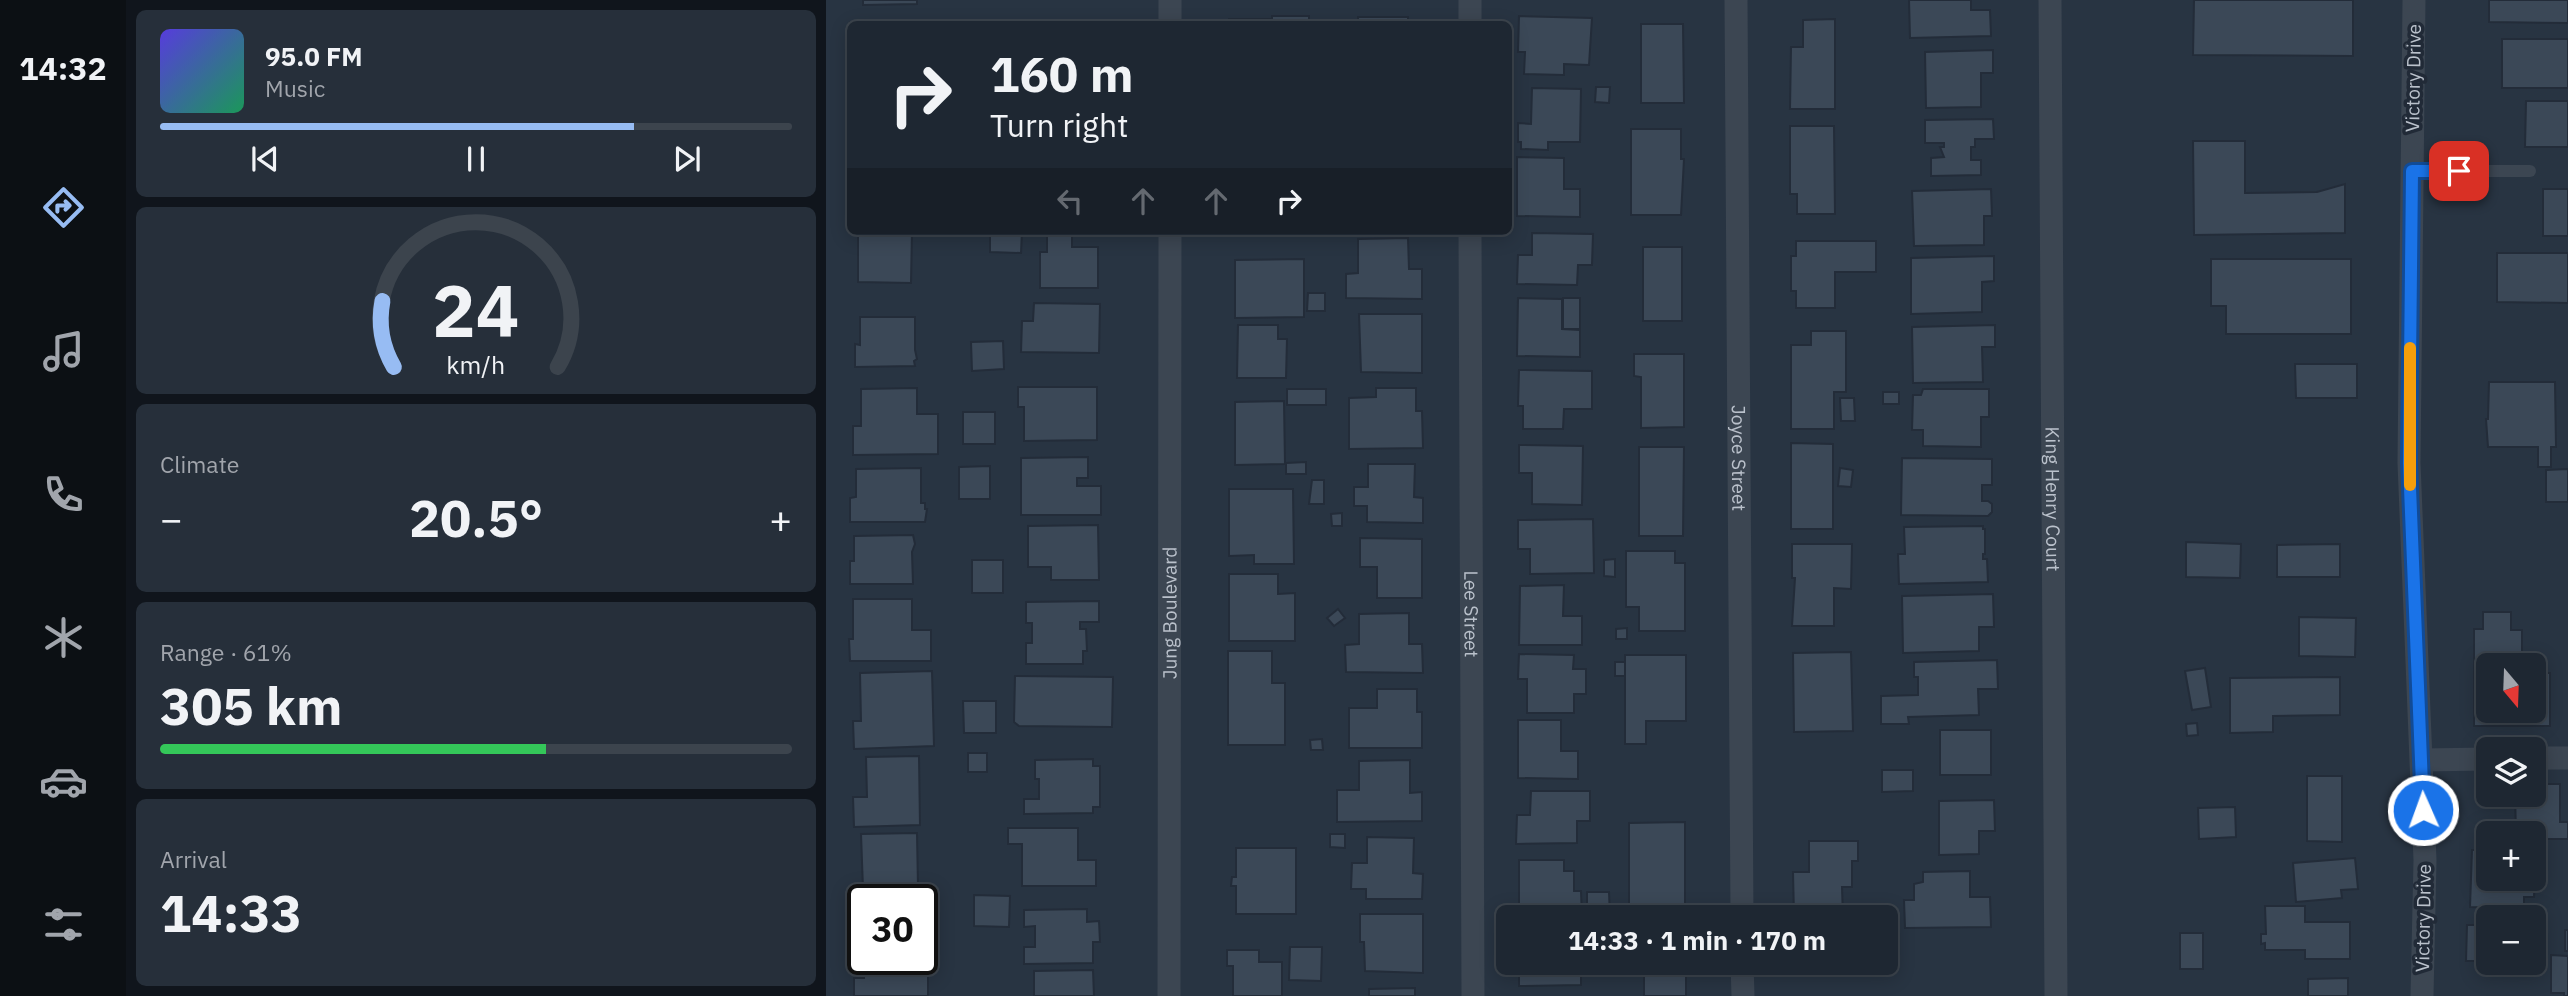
<!DOCTYPE html>
<html lang="en">
<head>
<meta charset="utf-8">
<style>
	:root { --surface:#1e2732; --page:#262f3a; --text:#f1f3f6; --muted:#a1a5ac; --line:#3c444d; --accent:#97bcf3 }
	body { margin:0; font-family:"IBM Plex Sans",sans-serif; background:var(--page); color:var(--text); height:100vh; display:flex; flex-direction:column; font-size:26px; white-space:nowrap }
	* { box-sizing:border-box; margin:0 }
	p { font-size:23px; color:var(--muted) }
	.icon { flex:none; width:38px; height:38px; fill:none; stroke:currentColor; stroke-width:2; stroke-linecap:round; stroke-linejoin:round }
	.map { position:relative; flex:1; overflow:hidden }
	.drawer { display:flex; flex-direction:column; gap:10px; padding:10px; background:#10151c; width:700px }
	.drawer>* { flex:none }
	.banner { position:absolute; left:21px; top:21px; width:665px; height:214px; border-radius:10px; box-shadow:0 4px 18px #0003,0 0 0 2px var(--line); background:#1e2732; color:var(--text); overflow:hidden }
	.needle { width:46px; rotate:161deg }
	.fabs { position:absolute; left:1650px; top:653px; display:grid; gap:14px }
	.fabs a { display:grid; place-items:center; width:70px; height:70px; border-radius:10px; background:var(--surface); box-shadow:0 4px 18px #0003,0 0 0 2px var(--line); font-size:35px }
	.speed { position:absolute; left:21px; top:884px; display:flex; gap:14px; font-size:35px; font-weight:700; text-align:center }
	.speed>* { display:grid; place-content:center; width:91px; height:91px; border-radius:50%; background:var(--surface); box-shadow:0 4px 18px #0003,0 0 0 2px var(--line); line-height:1 }
	.speed .limit { border:4px solid #111; border-radius:10px; background:#fff; color:#111 }
	.pin { position:absolute; display:grid; place-items:center; width:60px; height:60px; color:#fff; margin:-30px; border-radius:14px; box-shadow:0 4px 10px #0006 }
	.me { position:absolute; width:77px; margin:-38px; rotate:358deg; stroke-linejoin:round; filter:drop-shadow(0 0 5px #0008) }
	.turn { display:flex; align-items:center; gap:24px; height:147px; padding:0 28px; font-size:32px }
	.turn .icon { width:91px; height:91px; stroke-width:2.5 }
	.turn b { display:block; font-size:49px; line-height:60px }
	.lanes { display:flex; align-items:center; height:66px; padding:0 28px; background:#0003; justify-content:center; gap:35px; direction:ltr }
	.lanes .off { opacity:.35 }
	.big { font-size:52px; font-weight:800; line-height:1.1 }
	.drawer .tile { flex:1; display:flex; flex-direction:column; justify-content:center; gap:10px; min-width:0; padding:0 24px; border-radius:10px; background:var(--page) }
	.drawer .dial { align-items:center; gap:0 }
	.dial svg { height:182px; overflow:visible; fill:none; stroke:var(--line); stroke-width:7; stroke-linecap:round; text-anchor:middle }
	.dial text { fill:var(--text); stroke:none }
	.song { display:flex; align-items:center; gap:21px }
	.cover { width:84px; height:84px; border-radius:10px; background:linear-gradient(135deg,hsl(250 70% 55%),hsl(150 70% 35%)) }
	.played { height:7px; border-radius:4px; background:linear-gradient(90deg,var(--accent) 75%,var(--line) 75%) }
	.keys { display:flex; justify-content:space-around; direction:ltr }
	.heat { display:flex; justify-content:space-between; align-items:center; font-size:38px; direction:ltr }
	.charge { height:10px; border-radius:5px; background:linear-gradient(90deg,#34c759 61%,var(--line) 0) }
	.trip { position:absolute; left:670px; top:905px; width:402px; height:70px; border-radius:10px; background:var(--surface); box-shadow:0 4px 18px #0003,0 0 0 2px var(--line); font-weight:800; line-height:70px; text-align:center }
	main { display:flex; flex:1; min-height:0 }
	.menu { display:flex; flex-direction:column; width:126px; justify-content:space-around; align-items:center; background:#0c1014; color:var(--muted) }
	.menu .icon { width:49px; height:49px }
	.menu .on { color:var(--accent) }
	.menu b { font-size:32px; color:var(--text) }
	.map>svg:first-child { display:block }
	.building { fill:#3b4857; stroke:#232c39; stroke-width:2 }
	.lines { fill:none; stroke-linecap:round; stroke-linejoin:round }
	.lane { stroke:#3c4652; stroke-width:12 }
	.street { stroke:#3c4652; stroke-width:23 }
	.route-casing { stroke:#114b97; stroke-width:18 }
	.route { stroke:#1a73e8; stroke-width:12 }
	.slow { stroke:#f59e0b; stroke-width:12 }
	.labels { text-anchor:middle; stroke-width:7; stroke-linejoin:round; paint-order:stroke }
	.street-label { font-size:19px; fill:#bac1cb; stroke:#212a37 }
</style>
</head>
<body>
<main>
<nav class="menu">
<b>14:32</b>
<svg class="icon on" aria-label="directions" viewBox="0 0 24 24"><path d="M12 3l9 9-9 9-9-9zM9 14v-3h6M13 9l2 2-2 2"/></svg>
<svg class="icon" aria-label="music" viewBox="0 0 24 24"><path d="M9 18V5l10-2v13"/><circle cx="6" cy="18" r="3"/><circle cx="16" cy="16" r="3"/></svg>
<svg class="icon" aria-label="phone" viewBox="0 0 24 24"><path d="M5 4h4l2 5-3 2q2 4 5 5l2-3 5 2v4C11 20 4 13 5 4z"/></svg>
<svg class="icon" aria-label="climate" viewBox="0 0 24 24"><path d="M12 3v18M4 7l16 10M4 17L20 7"/></svg>
<svg class="icon" aria-label="car" viewBox="0 0 24 24"><path d="M5 17H2v-5l4-1 3-4h7l3 4 3 1v5h-3M9 17h6M6 11h13"/><circle cx="7" cy="17" r="2"/><circle cx="17" cy="17" r="2"/></svg>
<svg class="icon" aria-label="filters" viewBox="0 0 24 24"><path d="M4 7h16M4 17h16"/><circle cx="9" cy="7" r="2"/><circle cx="15" cy="17" r="2"/></svg>
</nav>
<section class="drawer">
<div class="tile">
<div class="song"><i class="cover"></i><div><b>95.0 FM</b><p>Music</p></div></div>
<div class="played"></div>
<div class="keys"><svg class="icon" aria-label="previous" viewBox="0 0 24 24"><path d="M18 5L8 12l10 7zM5 5v14"/></svg><svg class="icon" aria-label="pause" viewBox="0 0 24 24"><path d="M8 5v14M16 5v14"/></svg><svg class="icon" aria-label="next" viewBox="0 0 24 24"><path d="M6 5l10 7-10 7zM19 5v14"/></svg></div>
</div>
<div class="tile dial"><svg viewBox="0 0 100 80">
<path d="M14 69A42 42 0 1 1 86 69"/>
<path d="M14 69A42 42 0 0 1 9 40" stroke="#97bcf3"/>
<text x="50" y="56" font-size="32" font-weight="700">24</text>
<text x="50" y="72" font-size="11">km/h</text>
</svg></div>
<div class="tile"><p>Climate</p>
<div class="heat"><a>−</a><b class="big">20.5°</b><a>+</a></div>
</div>
<div class="tile"><p>Range · 61%</p><b class="big">305 km</b><div class="charge"></div></div>
<div class="tile"><p>Arrival</p><b class="big">14:33</b></div>
</section>
<div class="map">
<svg width="1742" height="996" viewBox="0 0 1742 996">
	<rect width="100%" height="100%" fill="#283442"/>
	<g class="building">
		<polygon points="37,0 91,0 91,4 37,5"/>
		<polygon points="1083,0 1145,0 1145,10 1164,10 1165,36 1084,38"/>
		<polygon points="1368,0 1527,0 1527,56 1367,55"/>
		<polygon points="1663,0 1742,0 1742,23 1663,22"/>
		<polygon points="446,16 483,16 483,24 403,24 403,19 446,19"/>
		<polygon points="693,16 766,18 763,65 738,64 738,75 698,74 699,52 692,52"/>
		<rect x="532" y="17" width="50" height="7"/>
		<polygon points="1009,19 1009,109 964,109 965,47 977,47 977,20"/>
		<polygon points="24,22 99,22 99,24 24,24 24,85"/>
		<polygon points="815,24 857,24 858,103 815,103"/>
		<rect x="1676" y="39" width="66" height="49"/>
		<polygon points="1167,50 1167,73 1155,73 1155,107 1100,108 1099,52"/>
		<polygon points="770,87 784,87 783,103 769,102"/>
		<polygon points="706,88 755,89 754,142 722,142 722,150 695,149 695,142 692,142 692,123 705,124"/>
		<polygon points="1700,101 1742,101 1742,147 1699,147"/>
		<polygon points="1167,119 1168,139 1149,139 1149,147 1145,147 1145,160 1155,160 1155,175 1105,176 1105,158 1118,157 1114,147 1118,147 1118,143 1099,143 1099,120"/>
		<polygon points="964,126 1008,126 1009,214 971,214 971,194 964,194"/>
		<polygon points="805,129 855,129 855,159 858,159 855,215 805,215"/>
		<polygon points="1367,141 1419,141 1419,193 1491,192 1519,184 1519,233 1368,235"/>
		<polygon points="691,157 738,158 738,189 754,189 754,217 691,216"/>
		<polygon points="1165,189 1166,216 1158,216 1158,245 1088,246 1086,191"/>
		<rect x="1717" y="189" width="25" height="47"/>
		<polygon points="32,231 86,231 85,283 32,282"/>
		<polygon points="164,231 196,231 195,253 164,252"/>
		<polygon points="706,233 767,234 766,265 752,265 751,285 691,284 692,255 706,255"/>
		<polygon points="246,234 246,247 272,247 272,288 214,288 214,252 221,252 221,235"/>
		<polygon points="582,238 583,269 596,269 596,299 520,298 520,274 532,273 532,239"/>
		<polygon points="970,241 1050,241 1050,272 1009,272 1009,308 970,308 970,291 965,291 965,256 970,256"/>
		<rect x="817" y="247" width="39" height="74"/>
		<polygon points="1671,253 1742,253 1742,303 1671,302"/>
		<polygon points="1168,256 1168,281 1156,282 1156,312 1085,314 1085,258"/>
		<polygon points="478,259 478,317 409,318 409,260"/>
		<polygon points="1385,259 1525,259 1525,334 1400,334 1400,306 1385,306"/>
		<polygon points="482,293 499,293 499,311 481,311"/>
		<polygon points="692,298 736,299 736,329 754,330 754,357 691,356"/>
		<rect x="737" y="298" width="17" height="31"/>
		<polygon points="208,303 274,304 273,353 195,352 196,321 207,321"/>
		<polygon points="533,314 596,314 596,373 535,372"/>
		<polygon points="34,317 89,317 89,350 91,359 88,361 89,366 29,367 29,344 34,345"/>
		<polygon points="412,325 452,325 452,339 461,339 460,378 411,378"/>
		<polygon points="1169,325 1169,347 1156,347 1157,382 1087,383 1086,327"/>
		<polygon points="985,331 1020,331 1020,392 1008,392 1008,429 965,429 965,345 985,345"/>
		<polygon points="177,341 178,369 146,371 145,342"/>
		<polygon points="808,354 858,354 858,427 815,428 815,377 808,376"/>
		<polygon points="1469,364 1531,364 1531,398 1470,398"/>
		<polygon points="693,370 766,371 766,409 738,409 737,429 697,429 697,406 692,406"/>
		<polygon points="1663,382 1729,382 1730,447 1725,447 1725,467 1712,467 1712,447 1662,447 1660,419 1662,419"/>
		<polygon points="192,387 271,387 271,440 198,441 198,407 192,407"/>
		<polygon points="91,388 91,414 112,414 112,454 27,455 27,426 35,426 35,389"/>
		<polygon points="550,388 590,388 590,411 596,411 597,448 523,449 523,398 550,397"/>
		<rect x="461" y="389" width="39" height="16"/>
		<polygon points="1097,389 1163,389 1163,417 1155,417 1155,447 1097,446 1097,430 1086,430 1087,395 1095,395"/>
		<rect x="1057" y="392" width="16" height="12"/>
		<polygon points="1014,398 1028,398 1029,421 1015,421"/>
		<polygon points="458,401 459,464 409,465 409,402"/>
		<rect x="137" y="412" width="32" height="32"/>
		<polygon points="965,443 1007,444 1007,529 965,529"/>
		<polygon points="693,445 757,446 756,505 706,504 706,473 693,473"/>
		<polygon points="813,447 858,447 857,536 813,536"/>
		<polygon points="262,457 262,478 251,478 251,486 275,486 275,515 195,515 195,458"/>
		<polygon points="1076,458 1166,459 1166,485 1156,485 1156,501 1162,501 1166,504 1166,512 1162,516 1075,515"/>
		<polygon points="480,462 480,474 460,474 460,463"/>
		<polygon points="542,464 589,464 588,497 597,498 597,523 541,522 541,506 528,506 528,487 542,487"/>
		<polygon points="164,466 164,499 133,499 133,467"/>
		<polygon points="95,468 95,503 99,503 99,509 101,509 99,522 24,522 24,498 30,497 30,469"/>
		<polygon points="1014,468 1027,470 1025,487 1012,486"/>
		<polygon points="1742,469 1742,502 1720,502 1720,470"/>
		<polygon points="486,480 498,480 498,504 483,504"/>
		<polygon points="403,489 467,489 468,564 428,564 428,555 403,556"/>
		<polygon points="516,513 516,526 506,526 505,514"/>
		<polygon points="767,519 768,573 704,574 704,549 692,549 692,520"/>
		<polygon points="272,525 273,580 225,580 225,567 202,567 202,526"/>
		<polygon points="1157,526 1157,529 1159,529 1159,554 1157,554 1157,559 1161,559 1162,582 1073,584 1072,554 1079,554 1078,527"/>
		<polygon points="87,535 89,544 86,552 87,584 24,584 24,561 28,561 28,536"/>
		<polygon points="534,538 596,539 596,598 551,598 551,567 534,567"/>
		<polygon points="1360,542 1415,544 1414,578 1360,577"/>
		<polygon points="966,544 1026,544 1025,589 1008,588 1008,626 966,626 969,578 966,578"/>
		<polygon points="1514,544 1514,577 1451,577 1451,545"/>
		<polygon points="800,551 849,551 849,563 859,563 859,631 813,631 813,607 800,607"/>
		<polygon points="789,559 789,577 778,576 778,560"/>
		<rect x="146" y="560" width="31" height="33"/>
		<polygon points="403,574 452,574 452,594 469,593 469,641 403,641"/>
		<polygon points="738,585 737,616 756,616 756,645 693,645 694,586"/>
		<polygon points="1167,594 1168,627 1153,627 1153,651 1077,653 1076,596"/>
		<polygon points="27,599 86,599 86,630 105,630 105,661 24,661 23,639 27,639"/>
		<polygon points="273,601 273,622 254,622 254,629 260,629 261,651 257,651 257,664 200,664 200,643 206,643 206,623 200,623 200,602"/>
		<polygon points="512,609 519,618 508,626 501,618"/>
		<polygon points="1657,612 1685,612 1685,630 1696,630 1696,665 1662,665 1662,710 1708,710 1708,673 1724,673 1724,726 1648,726 1648,629 1657,629"/>
		<polygon points="583,613 583,644 596,644 597,673 520,672 519,645 533,644 533,614"/>
		<polygon points="1473,617 1530,618 1529,657 1473,656"/>
		<polygon points="801,628 801,639 790,639 790,629"/>
		<polygon points="402,651 446,651 446,683 459,683 459,745 402,745"/>
		<polygon points="1025,652 1027,731 968,732 967,653"/>
		<polygon points="693,654 748,655 747,669 760,669 760,694 748,694 748,713 701,713 701,679 692,679"/>
		<polygon points="799,655 860,655 860,721 820,721 820,744 799,744"/>
		<polygon points="1171,660 1172,689 1152,689 1153,715 1082,717 1083,724 1055,724 1055,696 1092,695 1092,677 1088,677 1088,662"/>
		<rect x="789" y="662" width="10" height="14"/>
		<polygon points="1379,668 1385,707 1366,710 1359,671"/>
		<polygon points="106,671 108,746 28,749 27,721 35,721 34,673"/>
		<polygon points="189,676 287,677 286,727 193,726 188,722"/>
		<polygon points="1514,677 1514,715 1447,716 1447,732 1404,733 1404,678"/>
		<polygon points="551,689 591,689 591,712 596,712 596,748 523,748 523,708 551,708"/>
		<polygon points="137,701 170,701 170,733 138,733"/>
		<polygon points="692,720 735,720 735,751 752,751 752,779 692,778"/>
		<polygon points="1371,723 1372,735 1361,736 1360,724"/>
		<rect x="1114" y="730" width="51" height="45"/>
		<polygon points="496,739 497,750 485,750 484,740"/>
		<rect x="142" y="753" width="19" height="19"/>
		<polygon points="93,756 94,825 28,827 27,797 41,797 40,757"/>
		<polygon points="267,759 267,766 274,766 274,807 267,807 267,813 198,814 198,799 213,799 213,779 209,779 209,760"/>
		<polygon points="584,760 584,793 596,792 596,821 511,822 511,790 533,790 533,761"/>
		<polygon points="1056,770 1087,770 1087,791 1056,792"/>
		<polygon points="1481,776 1516,776 1516,842 1481,841"/>
		<polygon points="1708,784 1734,784 1734,822 1742,822 1742,839 1708,839 1708,833 1690,833 1689,794 1708,794"/>
		<polygon points="705,791 764,791 764,821 751,821 751,843 690,844 691,815 704,815"/>
		<polygon points="1168,800 1169,831 1153,831 1153,854 1113,855 1113,801"/>
		<polygon points="1409,807 1410,837 1373,839 1372,808"/>
		<polygon points="859,822 859,906 803,906 803,823"/>
		<polygon points="182,828 252,828 252,860 270,860 270,886 196,886 196,844 182,844"/>
		<polygon points="91,833 92,887 37,889 35,834"/>
		<polygon points="504,834 519,834 519,848 504,847"/>
		<polygon points="541,837 588,838 587,873 597,874 596,899 540,899 540,889 525,889 526,863 541,863"/>
		<polygon points="983,841 1032,841 1032,861 1026,861 1026,887 1016,887 1017,917 968,917 967,872 983,872"/>
		<polygon points="410,848 470,848 470,914 410,914 410,886 405,886 406,877 410,877"/>
		<polygon points="1646,850 1662,850 1662,878 1708,878 1709,868 1708,897 1698,897 1698,909 1644,907"/>
		<polygon points="1529,858 1532,889 1515,890 1516,898 1470,902 1467,863"/>
		<polygon points="693,860 738,860 738,871 748,871 748,891 755,891 756,917 693,917"/>
		<polygon points="1144,871 1144,897 1164,897 1165,927 1079,928 1078,900 1088,900 1088,884 1097,882 1097,872"/>
		<polygon points="761,892 783,892 784,917 761,917"/>
		<polygon points="148,895 184,896 183,927 148,926"/>
		<polygon points="31,899 89,899 37,900 37,953 32,953"/>
		<polygon points="1439,906 1479,906 1479,922 1524,922 1524,959 1479,959 1479,950 1439,950 1439,943 1435,944 1435,934 1440,934"/>
		<polygon points="261,909 261,922 273,921 274,942 267,942 267,963 198,964 198,947 209,947 209,926 198,927 198,910"/>
		<polygon points="534,914 597,914 597,973 539,971 538,942 534,942"/>
		<rect x="818" y="914" width="42" height="3"/>
		<polygon points="1641,925 1662,925 1662,961 1640,961"/>
		<rect x="1739" y="930" width="3" height="21"/>
		<rect x="1354" y="933" width="23" height="36"/>
		<polygon points="464,947 496,947 495,981 463,980"/>
		<polygon points="401,950 433,950 433,962 456,962 456,996 407,996 407,966 401,966"/>
		<polygon points="1725,955 1742,956 1742,996 1738,996 1738,993 1725,993"/>
		<polygon points="102,961 102,996 28,996 28,978 38,978 37,962"/>
		<polygon points="755,962 755,985 693,986 693,963"/>
		<rect x="818" y="962" width="42" height="34"/>
		<polygon points="267,970 268,996 208,996 208,971"/>
		<polygon points="1522,978 1522,996 1482,996 1482,979"/>
		<polygon points="589,988 589,996 543,996 543,989"/>
	</g>
	<g class="lines">
		<polyline class="lane" points="1586,171 1704,171"/>
		<g class="street">
			<polyline points="644,0 644,24"/>
			<path id="s1" d="M910 0 916 917"/>
			<path id="s2" d="M1224 0 1230 996"/>
			<polyline points="1588,0 1583,463 1599,860 1596,996"/>
			<polyline points="344,24 344,0"/>
			<path id="s3" d="M644 231 647 996"/>
			<polyline points="1708,758 1742,758"/>
			<polyline points="1596,760 1662,759"/>
			<polyline points="916,962 917,996"/>
			<path id="s4" d="M343 996 344 231"/>
		</g>
	</g>
	<g class="lines">
		<g class="route-casing">
			<polyline id="route" points="1597,810 1583,463 1586,171 1633,171"/>
		</g>
		<use href="#route" class="route"/>
		<polyline class="slow" points="1584,485 1584,348"/>
	</g>
	<g class="labels">
		<g class="street-label">
			<text transform="translate(1587 78) rotate(-89)" y="7">Victory Drive</text>
			<text dy="7" stroke="none"><textPath href="#s1" startOffset="458">Joyce Street</textPath></text>
			<text dy="7" stroke="none"><textPath href="#s2" startOffset="499">King Henry Court</textPath></text>
			<text dy="7" stroke="none"><textPath href="#s4" startOffset="383">Jung Boulevard</textPath></text>
			<text dy="7" stroke="none"><textPath href="#s3" startOffset="383">Lee Street</textPath></text>
			<text transform="translate(1597 918) rotate(-89)" y="7">Victory Drive</text>
		</g>
	</g>
</svg>
<div class="fabs">
<a><svg class="needle" viewBox="-14 -14 28 28"><path d="M0-13l5 13h-10z" fill="#e53935"/><path d="M0 13l5-13h-10z" fill="#a1a5ac"/></svg></a>
<a><svg class="icon" aria-label="layers" viewBox="0 0 24 24"><path d="M12 4l9 5-9 5-9-5zM3 14l9 5 9-5"/></svg></a>
<a>+</a>
<a>−</a>
</div>
<div class="speed"><div class="limit">30</div></div>
<div class="pin" style="left:1633px;top:171px;background:#d93025"><svg class="icon" aria-label="arrive" viewBox="0 0 24 24"><path d="M6 21V4h12l-3 4 3 4H6"/></svg></div>
<svg class="me" style="left:1597px;top:810px" viewBox="-20 -20 40 40"><circle r="17" fill="#1a73e8" stroke="#fff" stroke-width="3"/><path d="M0-11L8 9 0 5-8 9z" fill="#fff"/></svg>
<div class="trip">14:33 · 1 min · 170 m</div>
<div class="banner">
<div class="turn"><svg class="icon" aria-label="right" viewBox="0 0 24 24"><path d="M7 20v-9h11M14 6l5 5-5 5"/></svg><div><b>160 m</b>Turn right</div></div>
<div class="lanes"><svg class="icon off" aria-label="left" viewBox="0 0 24 24"><path d="M17 20v-9H6M10 6l-5 5 5 5"/></svg><svg class="icon off" aria-label="ahead" viewBox="0 0 24 24"><path d="M12 20V5M6 11l6-6 6 6"/></svg><svg class="icon off" aria-label="ahead" viewBox="0 0 24 24"><path d="M12 20V5M6 11l6-6 6 6"/></svg><svg class="icon" aria-label="right" viewBox="0 0 24 24"><path d="M7 20v-9h11M14 6l5 5-5 5"/></svg></div>
</div>
</div>
</main>
</body>
</html>
